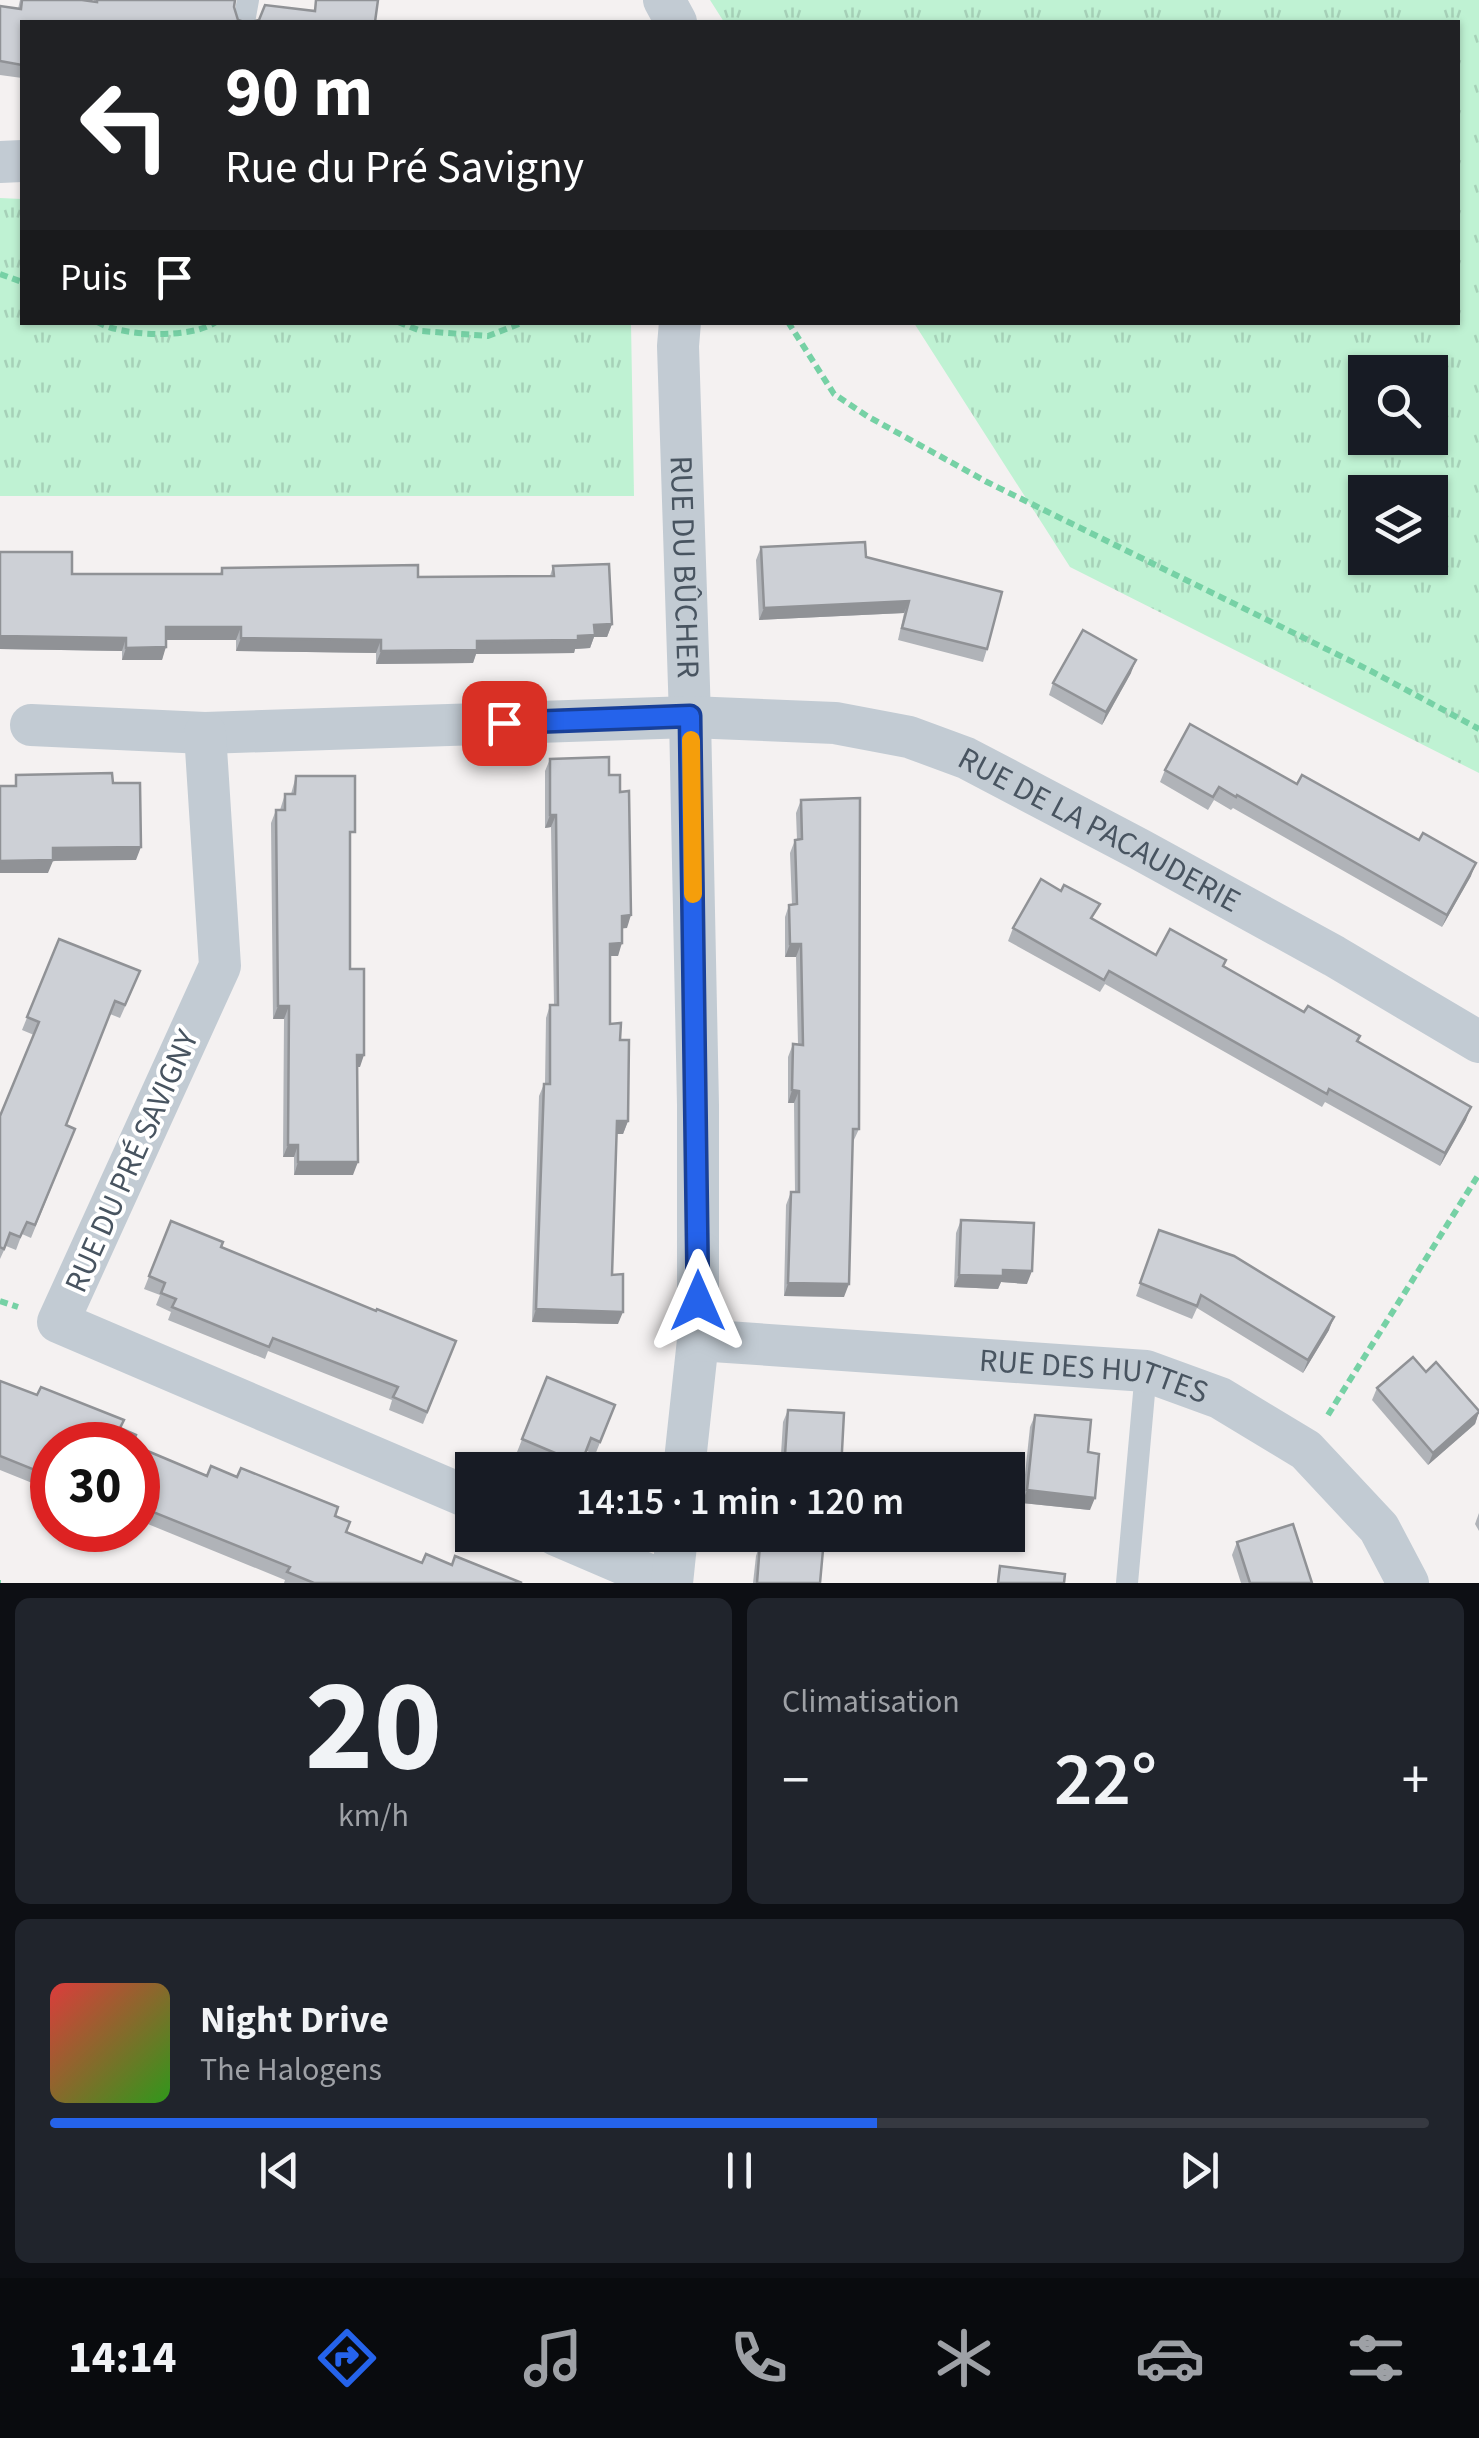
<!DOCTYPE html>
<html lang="fr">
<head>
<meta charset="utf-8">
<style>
	:root { --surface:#171b24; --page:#20242c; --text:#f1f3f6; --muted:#9ea1a6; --line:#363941; --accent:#2563eb }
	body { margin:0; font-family:"Source Sans 3",sans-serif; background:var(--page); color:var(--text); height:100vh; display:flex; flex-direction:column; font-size:38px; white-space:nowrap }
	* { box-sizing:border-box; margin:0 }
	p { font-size:32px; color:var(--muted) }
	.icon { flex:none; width:55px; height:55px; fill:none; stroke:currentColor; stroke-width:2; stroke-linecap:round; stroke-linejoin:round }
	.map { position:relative; height:1583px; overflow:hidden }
	.drawer { display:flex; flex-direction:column; gap:15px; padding:15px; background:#0d0f14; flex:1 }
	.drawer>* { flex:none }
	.top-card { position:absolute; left:20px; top:20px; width:1440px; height:305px; border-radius:0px; box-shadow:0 2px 8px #0004; background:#202124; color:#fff; overflow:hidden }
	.controls { position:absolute; left:1348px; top:355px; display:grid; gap:20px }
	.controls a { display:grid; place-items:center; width:100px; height:100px; border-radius:0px; background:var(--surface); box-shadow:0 2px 8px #0004; font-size:50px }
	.speed { position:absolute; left:30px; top:1422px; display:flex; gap:20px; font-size:50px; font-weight:700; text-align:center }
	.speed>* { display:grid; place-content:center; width:130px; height:130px; border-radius:50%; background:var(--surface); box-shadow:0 2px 8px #0004; line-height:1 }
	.speed .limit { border:15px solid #d22; background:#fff; color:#111 }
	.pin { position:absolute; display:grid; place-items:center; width:85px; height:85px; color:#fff; margin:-42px; border-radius:20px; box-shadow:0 5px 15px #0006 }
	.me { position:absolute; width:110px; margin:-55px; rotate:0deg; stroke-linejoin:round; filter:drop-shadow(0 0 8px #0008) }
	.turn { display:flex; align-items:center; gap:35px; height:210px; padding:0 40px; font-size:45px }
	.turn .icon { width:130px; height:130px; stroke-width:2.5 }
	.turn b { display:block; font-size:70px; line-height:85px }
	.then { display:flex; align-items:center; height:95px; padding:0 40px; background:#0003; gap:20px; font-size:38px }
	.big { font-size:75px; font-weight:600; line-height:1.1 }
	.drawer .widget { flex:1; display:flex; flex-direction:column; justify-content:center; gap:15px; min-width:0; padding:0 35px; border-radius:15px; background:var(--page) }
	.drawer .dial { align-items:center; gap:0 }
	.dial b { font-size:130px; line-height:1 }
	.song { display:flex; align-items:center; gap:30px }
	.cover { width:120px; height:120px; border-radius:15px; background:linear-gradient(135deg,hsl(0 70% 55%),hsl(110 70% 35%)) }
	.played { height:10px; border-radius:5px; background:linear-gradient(90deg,var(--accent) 60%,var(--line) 60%) }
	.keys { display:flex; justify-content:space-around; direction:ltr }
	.heat { display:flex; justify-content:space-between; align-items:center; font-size:55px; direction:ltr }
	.drawer .tiles { flex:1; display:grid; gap:15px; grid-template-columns:1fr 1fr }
	.widget:last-child { grid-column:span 2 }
	.trip { position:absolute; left:455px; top:1452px; width:570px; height:100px; border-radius:0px; background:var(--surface); box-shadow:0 2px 8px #0004; font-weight:600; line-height:100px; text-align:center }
	.tabs { display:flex; height:160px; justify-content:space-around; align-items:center; background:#090b0e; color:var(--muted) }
	.tabs .icon { width:70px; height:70px }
	.tabs .active { color:var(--accent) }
	.tabs b { font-size:45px; color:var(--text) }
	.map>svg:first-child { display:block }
	.grass { fill:url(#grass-tufts); fill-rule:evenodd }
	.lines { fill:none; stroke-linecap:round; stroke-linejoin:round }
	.path { stroke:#76d1a5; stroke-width:6; stroke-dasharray:8 5; stroke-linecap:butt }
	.service { stroke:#c2cbd3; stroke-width:22 }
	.minor { stroke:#c2cbd3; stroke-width:42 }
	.wall { fill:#b0b3b8 }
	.shaded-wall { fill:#909296 }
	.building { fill:#cdd0d6; stroke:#909296; stroke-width:2.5 }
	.route-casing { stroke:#184099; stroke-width:25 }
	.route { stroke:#2563eb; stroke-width:18 }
	.slow { stroke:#f59e0b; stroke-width:18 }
	.labels { text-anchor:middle; stroke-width:8; stroke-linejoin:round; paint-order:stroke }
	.street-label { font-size:32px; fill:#485460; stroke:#fff }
</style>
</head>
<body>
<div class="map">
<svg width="1479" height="1583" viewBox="0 0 1479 1583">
	<defs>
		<pattern id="grass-tufts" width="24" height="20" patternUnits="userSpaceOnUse" patternTransform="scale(2.5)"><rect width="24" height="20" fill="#bff2d3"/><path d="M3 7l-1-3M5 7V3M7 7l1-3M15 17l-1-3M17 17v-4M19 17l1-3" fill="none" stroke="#a6d1b8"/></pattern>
	</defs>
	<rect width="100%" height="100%" fill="#f4f1f1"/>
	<g class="grass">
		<path d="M710 0H1479V773L1070 567 914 323 1458 322V22H724ZM1365 372H1430V438H1365ZM1365 492H1430V558H1365Z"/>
		<polygon points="0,198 22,199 22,322 631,323 634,496 0,496"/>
	</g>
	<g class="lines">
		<g class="path">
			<polyline points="0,274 22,282"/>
			<path d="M97 322C124 337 191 339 216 322"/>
			<polyline points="398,322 421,331 488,336 524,322"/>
			<polyline points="788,322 834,394 867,416 987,482 1371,671 1479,729"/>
			<polyline points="0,1301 18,1307"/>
			<polyline points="1328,1415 1479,1174"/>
			<polyline points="0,1583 1,1583"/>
		</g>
		<g class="service">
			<polyline points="244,22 248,0"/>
			<polyline points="1127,1583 1146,1371"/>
		</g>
		<g class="minor">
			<polyline points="664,0 676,22"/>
			<polyline points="0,162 22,161"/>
			<path id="s1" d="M680 322 678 346 690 717 698 1105V1340L684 1470"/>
			<path id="s2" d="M31 725 205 733 690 717 835 723 909 737 966 758 1139 849 1334 956 1479 1042"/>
			<polyline points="205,733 220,966 58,1322 472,1499"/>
			<path id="s3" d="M698 1340 1146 1371 1220 1398 1306 1450 1379 1528 1408 1583"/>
			<polyline points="556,1535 668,1583"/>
			<polyline points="672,1583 677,1535"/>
		</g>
	</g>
	<g class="wall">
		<polygon points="20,0 94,1 94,0 235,0 22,22 22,78 0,75 0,6 18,9"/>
		<polygon points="761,547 866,557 987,649 983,662 898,640 904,613 759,620 756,560"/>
		<polygon points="0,552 72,574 220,574 222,568 418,577 550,576 553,566 612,624 607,637 594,637 590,648 575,649 574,653 476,654 473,663 376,664 376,653 236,651 236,640 166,640 162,660 122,660 122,651 0,649"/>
		<polygon points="1131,673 1102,725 1049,695 1053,683"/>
		<polygon points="550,759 609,775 627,928 622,928 618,956 610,956 610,1024 620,1040 628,1121 623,1134 616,1134 612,1275 618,1324 532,1322 539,1096 544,1084 545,1084 546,1018 550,1005 554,1005 551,827 545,828 545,771"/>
		<polygon points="1165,770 1297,784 1471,876 1442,927 1233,808 1231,810 1214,800 1208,810 1160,782"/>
		<polygon points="296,776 350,845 350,969 360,1067 357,1067 353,1175 294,1175 294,1157 283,1157 284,1019 273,1019 271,823 276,810 280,810 285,794 291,794"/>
		<polygon points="801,800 859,1129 853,1142 844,1297 784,1296 786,1205 791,1192 795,1192 794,1103 788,1103 788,1057 793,1044 798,1044 796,957 785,957 785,917 789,905 792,905 790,853 795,840 797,840 796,813"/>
		<polygon points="1061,891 1093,920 1156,955 1223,966 1304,1012 1360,1036 1358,1041 1466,1120 1440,1166 1325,1102 1322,1107 1105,984 1100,992 1008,941 1013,928"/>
		<polygon points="59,939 135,984 120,1018 110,1014 66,1125 75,1129 31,1238 22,1234 16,1250 6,1246 0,1259 0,1116 34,1035 22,1030"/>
		<polygon points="961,1220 1027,1284 1001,1282 998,1289 954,1287 956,1233"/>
		<polygon points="171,1221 221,1247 376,1311 456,1341 423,1424 389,1410 392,1400 268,1351 265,1359 168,1320 171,1312 156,1305 160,1295 144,1289"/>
		<polygon points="1159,1230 1329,1330 1303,1373 1197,1308 1192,1319 1136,1296"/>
		<polygon points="1426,1372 1479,1411 1475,1424 1428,1465 1372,1400 1377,1388"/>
		<polygon points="547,1377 615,1405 595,1455 587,1451 579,1470 559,1470 517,1452"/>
		<polygon points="0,1381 136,1435 132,1445 52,1445 52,1491 0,1470"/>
		<polygon points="788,1410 841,1470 780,1470 783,1422"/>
		<polygon points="1035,1415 1088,1452 1090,1510 1022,1503 1030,1427"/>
		<polygon points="138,1447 207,1476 335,1516 346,1532 422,1563 452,1565 522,1583 284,1583 285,1580 138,1520"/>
		<polygon points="1479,1513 1479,1531 1475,1524"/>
		<polygon points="1237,1542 1312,1583 1241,1583 1232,1555"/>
		<polygon points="760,1544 820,1583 753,1583 756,1556"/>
	</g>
	<g class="shaded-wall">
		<polygon points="909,601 904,613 759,620 764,608"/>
		<polygon points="612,624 607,637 594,637 590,648 575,649 574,653 476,654 473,663 376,664 381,651 477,641 578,636 594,625"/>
		<polygon points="166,627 241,627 236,640 162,640"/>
		<polygon points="0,636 126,638 122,651 0,649"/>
		<polygon points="241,638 381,640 376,653 236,651"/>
		<polygon points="166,647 162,660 122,660 126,648"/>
		<polygon points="1136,660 1131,673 1102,725 1106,712"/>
		<polygon points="550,815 556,815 551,827 545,828"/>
		<polygon points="141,847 136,860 53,861 48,873 0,873 0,861 53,848"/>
		<polygon points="1476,863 1471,876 1442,927 1447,915"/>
		<polygon points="631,915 627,928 617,929 622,916"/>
		<polygon points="622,943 618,956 606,956 610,944"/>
		<polygon points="790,944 801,944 796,957 785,957"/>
		<polygon points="278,1006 289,1006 284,1019 273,1019"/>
		<polygon points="357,1055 364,1055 360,1067 352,1067"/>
		<polygon points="792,1090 799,1091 794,1103 788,1103"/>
		<polygon points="1471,1107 1466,1120 1440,1166 1445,1153"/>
		<polygon points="617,1121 628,1121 623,1134 612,1134"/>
		<polygon points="288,1145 298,1145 294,1157 283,1157"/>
		<polygon points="298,1162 358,1162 353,1175 294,1175"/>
		<polygon points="1003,1270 1032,1271 1027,1284 1001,1282 998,1289 954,1287 959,1275"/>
		<polygon points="788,1283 849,1284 844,1297 784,1296"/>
		<polygon points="536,1309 623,1312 618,1324 532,1322"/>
		<polygon points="1334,1317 1329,1330 1303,1373 1308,1360"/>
		<polygon points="1479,1412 1475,1424 1428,1465 1433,1453"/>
		<polygon points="1027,1490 1095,1498 1090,1510 1022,1503"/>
	</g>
	<g class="building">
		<polygon points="22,0 82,0 97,2 97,0 235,0 234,7 238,20 244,22 22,22 22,65 0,61 0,6 21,9"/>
		<polygon points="316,0 378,0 375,22 251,22 259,20 265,5 315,11"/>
		<polygon points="865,542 866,557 1002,592 987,649 902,628 909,601 764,608 761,547"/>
		<polygon points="0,552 72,552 72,574 222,574 222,568 418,565 418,577 554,576 553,566 609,564 612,624 594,625 595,635 578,636 578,640 477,641 477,650 381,651 381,640 241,638 241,627 166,627 166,647 126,648 126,638 0,636"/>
		<polygon points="1083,630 1136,660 1106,712 1053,683"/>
		<polygon points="1190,724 1297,784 1302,775 1419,840 1423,833 1476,863 1447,915 1237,795 1236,797 1219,787 1213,797 1165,770"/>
		<polygon points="609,757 609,775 620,775 620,792 629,791 631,915 622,916 622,943 610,944 610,1024 621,1023 620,1040 629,1040 628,1121 617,1121 612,1275 623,1274 623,1312 536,1309 544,1084 550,1084 550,1005 558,1005 556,815 550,815 550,759"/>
		<polygon points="112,773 113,783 140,783 141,847 53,848 53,860 0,861 0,786 16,786 16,775"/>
		<polygon points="296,776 355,776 355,832 350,832 350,969 364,969 364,1055 357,1055 358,1162 298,1162 298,1145 288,1145 289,1006 278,1006 276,810 285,810 285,794 295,794"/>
		<polygon points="860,798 859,1129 853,1129 849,1284 788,1283 791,1192 799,1192 799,1091 792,1090 793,1044 803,1045 801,944 790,944 789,905 797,904 795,840 802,839 801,800"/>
		<polygon points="1041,879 1061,891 1064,885 1100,904 1091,918 1156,955 1170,929 1226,960 1223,966 1304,1012 1308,1006 1360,1036 1357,1041 1471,1107 1445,1153 1329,1089 1327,1094 1109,971 1104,980 1013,928"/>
		<polygon points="59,939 140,971 125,1005 115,1001 66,1125 75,1129 35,1225 27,1222 20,1237 10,1233 4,1249 0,1247 0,1116 39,1022 27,1017"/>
		<polygon points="961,1220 1034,1223 1032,1271 1003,1270 1003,1276 959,1275"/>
		<polygon points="171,1221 223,1242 221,1247 376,1311 377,1309 456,1341 427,1412 393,1397 398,1387 273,1338 269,1347 172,1307 176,1299 161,1293 165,1283 149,1276"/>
		<polygon points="1159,1230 1234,1256 1334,1317 1308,1360 1201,1295 1197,1306 1140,1283"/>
		<polygon points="1413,1357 1426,1372 1436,1362 1479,1411 1479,1412 1433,1453 1377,1388"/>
		<polygon points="547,1377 615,1405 600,1442 591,1438 581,1464 522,1439"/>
		<polygon points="0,1381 37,1395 41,1387 124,1420 120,1428 136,1435 132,1445 52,1445 52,1477 0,1456"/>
		<polygon points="788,1410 844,1413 841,1470 784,1470"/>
		<polygon points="1035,1415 1091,1420 1088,1452 1099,1454 1095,1498 1027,1490"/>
		<polygon points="138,1447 207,1476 211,1466 237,1477 241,1468 338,1507 335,1516 350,1522 346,1532 422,1563 426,1554 452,1565 455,1556 522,1583 314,1583 287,1572 290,1567 138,1506"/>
		<polygon points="1293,1524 1312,1583 1250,1583 1237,1542"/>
		<polygon points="760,1544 823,1550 820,1583 757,1583"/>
		<polygon points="1000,1566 1065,1574 1064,1583 998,1583"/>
	</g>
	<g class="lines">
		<g class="route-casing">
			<polyline id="route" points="504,723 690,716 698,1301"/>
		</g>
		<use href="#route" class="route"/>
		<polyline class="slow" points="691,740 693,894"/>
	</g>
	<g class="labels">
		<g class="street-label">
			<text dy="11" stroke="none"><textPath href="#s1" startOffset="245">RUE DU BÛCHER</textPath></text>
			<text dy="11" stroke="none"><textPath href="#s2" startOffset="1092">RUE DE LA PACAUDERIE</textPath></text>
			<text transform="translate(131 1161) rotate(-66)" y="11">RUE DU PRÉ SAVIGNY</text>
			<text dy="11" stroke="none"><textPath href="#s3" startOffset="398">RUE DES HUTTES</textPath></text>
		</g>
	</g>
</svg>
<div class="controls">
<a><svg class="icon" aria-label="search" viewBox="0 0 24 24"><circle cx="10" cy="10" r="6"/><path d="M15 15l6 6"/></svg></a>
<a><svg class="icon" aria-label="layers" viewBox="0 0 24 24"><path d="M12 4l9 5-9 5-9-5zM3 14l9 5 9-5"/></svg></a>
</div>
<div class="speed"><div class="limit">30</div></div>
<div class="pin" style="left:504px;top:723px;background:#d93025"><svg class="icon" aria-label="arrive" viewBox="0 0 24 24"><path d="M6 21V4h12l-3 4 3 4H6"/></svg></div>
<svg class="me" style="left:698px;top:1301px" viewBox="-20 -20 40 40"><path d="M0-17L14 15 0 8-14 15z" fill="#2563eb" stroke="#fff" stroke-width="4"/></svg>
<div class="trip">14:15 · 1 min · 120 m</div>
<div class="top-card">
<div class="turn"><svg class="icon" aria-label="left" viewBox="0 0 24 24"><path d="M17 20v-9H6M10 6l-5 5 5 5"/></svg><div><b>90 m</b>Rue du Pré Savigny</div></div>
<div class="then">Puis<svg class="icon" aria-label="arrive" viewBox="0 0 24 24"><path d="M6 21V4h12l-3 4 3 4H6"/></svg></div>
</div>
</div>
<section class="drawer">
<div class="tiles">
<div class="widget dial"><b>20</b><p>km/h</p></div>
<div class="widget"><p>Climatisation</p>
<div class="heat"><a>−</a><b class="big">22°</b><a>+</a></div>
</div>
<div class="widget">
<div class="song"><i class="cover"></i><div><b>Night Drive</b><p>The Halogens</p></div></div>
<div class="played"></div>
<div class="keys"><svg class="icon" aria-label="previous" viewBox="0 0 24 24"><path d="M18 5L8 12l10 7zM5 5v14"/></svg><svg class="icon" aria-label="pause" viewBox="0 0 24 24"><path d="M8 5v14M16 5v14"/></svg><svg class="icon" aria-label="next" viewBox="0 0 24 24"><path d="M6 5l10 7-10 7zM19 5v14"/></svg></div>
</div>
</div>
</section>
<nav class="tabs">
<b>14:14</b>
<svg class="icon active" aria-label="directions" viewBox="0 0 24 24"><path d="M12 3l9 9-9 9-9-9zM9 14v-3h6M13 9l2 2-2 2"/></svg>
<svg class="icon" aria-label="music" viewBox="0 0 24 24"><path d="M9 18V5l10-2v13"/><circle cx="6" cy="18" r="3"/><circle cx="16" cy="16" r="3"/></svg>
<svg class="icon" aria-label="phone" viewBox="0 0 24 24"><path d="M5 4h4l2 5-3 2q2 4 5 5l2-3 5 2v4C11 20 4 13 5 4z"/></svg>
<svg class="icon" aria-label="climate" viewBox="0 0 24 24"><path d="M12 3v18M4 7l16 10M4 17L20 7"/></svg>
<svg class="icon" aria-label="car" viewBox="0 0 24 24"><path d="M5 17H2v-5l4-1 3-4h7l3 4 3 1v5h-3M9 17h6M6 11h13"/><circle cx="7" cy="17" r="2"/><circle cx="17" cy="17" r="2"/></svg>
<svg class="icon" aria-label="filters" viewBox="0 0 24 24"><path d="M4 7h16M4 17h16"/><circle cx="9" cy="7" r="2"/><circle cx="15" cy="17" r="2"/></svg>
</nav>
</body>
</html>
